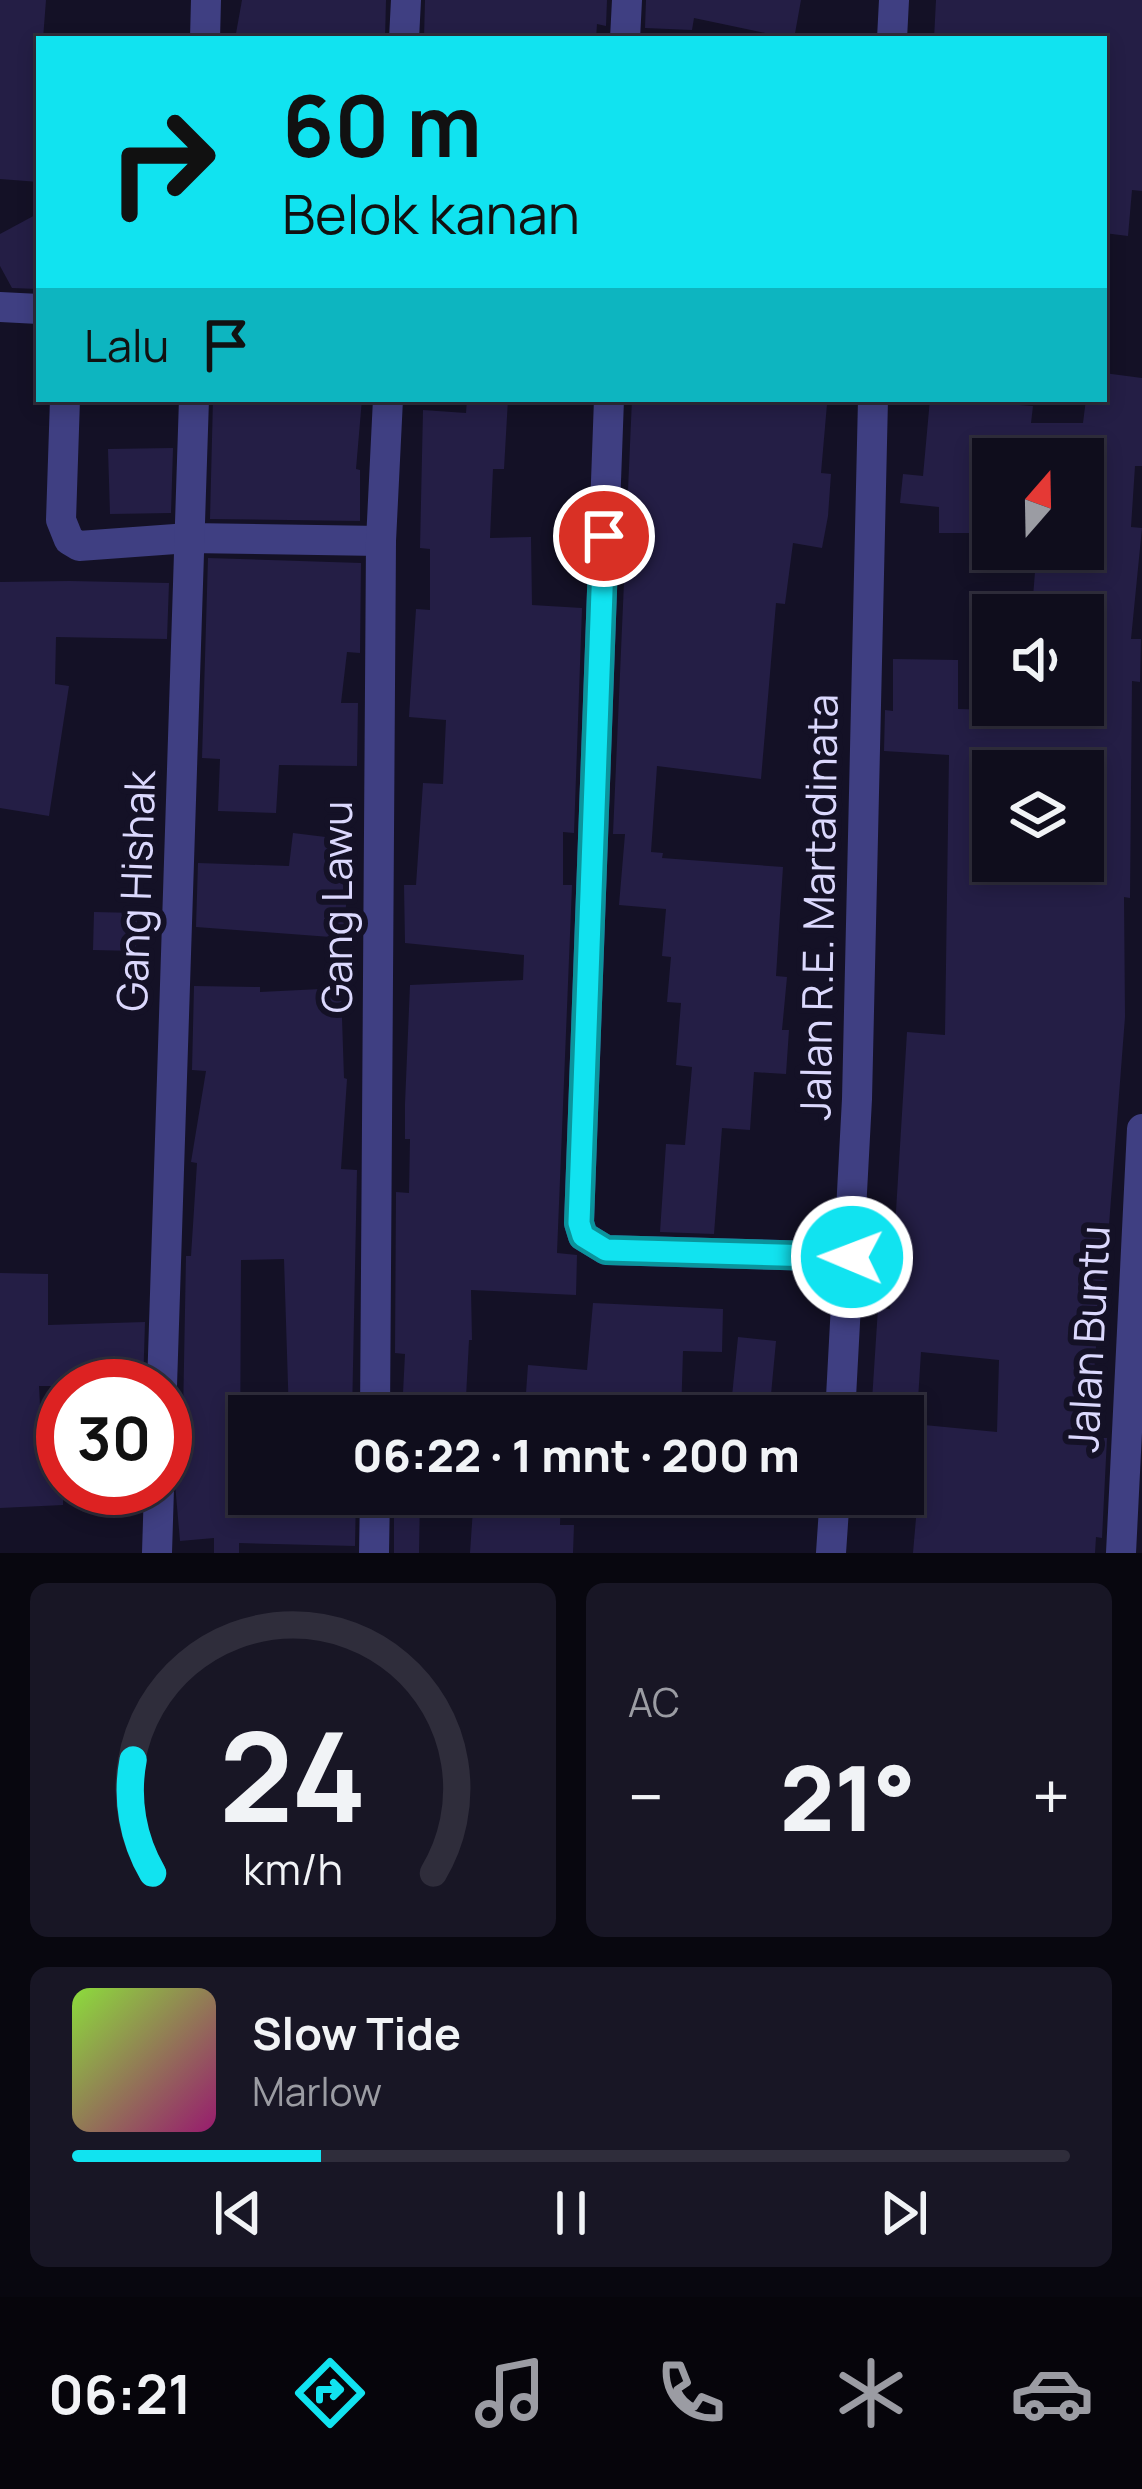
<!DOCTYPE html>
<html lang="id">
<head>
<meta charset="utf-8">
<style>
	:root { --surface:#0f0d1c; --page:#181625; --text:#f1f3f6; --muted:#9b9ca3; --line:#2f2d3b; --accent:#11e3f0 }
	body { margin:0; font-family:Manrope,sans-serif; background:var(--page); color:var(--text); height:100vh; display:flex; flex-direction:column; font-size:45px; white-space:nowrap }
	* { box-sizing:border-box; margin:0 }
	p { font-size:39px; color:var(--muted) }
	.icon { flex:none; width:66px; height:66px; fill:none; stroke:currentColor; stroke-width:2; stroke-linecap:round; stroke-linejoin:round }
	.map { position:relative; height:1553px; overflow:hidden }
	.side { display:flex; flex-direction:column; gap:30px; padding:30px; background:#08070f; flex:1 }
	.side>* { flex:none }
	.top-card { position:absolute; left:36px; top:36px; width:1071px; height:366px; border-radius:0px; box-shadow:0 6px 18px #0003,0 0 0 3px var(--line); background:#11e3f0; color:#111; overflow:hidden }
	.needle { width:78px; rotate:20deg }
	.tools { position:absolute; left:972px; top:438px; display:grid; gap:24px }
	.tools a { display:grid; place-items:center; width:132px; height:132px; border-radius:0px; background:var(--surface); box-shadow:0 6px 18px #0003,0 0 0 3px var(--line); font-size:60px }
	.speed { position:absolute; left:36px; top:1359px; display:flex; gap:24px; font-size:60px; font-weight:700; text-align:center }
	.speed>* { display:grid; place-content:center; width:156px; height:156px; border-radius:50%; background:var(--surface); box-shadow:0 6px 18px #0003,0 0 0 3px var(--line); line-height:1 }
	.speed .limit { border:18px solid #d22; background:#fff; color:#111 }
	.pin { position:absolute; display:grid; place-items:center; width:102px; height:102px; color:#fff; margin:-51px; border:6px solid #fff; border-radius:50%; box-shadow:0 3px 12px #0007 }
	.me { position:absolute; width:132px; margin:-66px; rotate:271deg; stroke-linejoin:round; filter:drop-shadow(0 0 9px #0008) }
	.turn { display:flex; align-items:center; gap:42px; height:252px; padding:0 48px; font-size:54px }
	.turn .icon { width:156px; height:156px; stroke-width:2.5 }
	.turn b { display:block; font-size:84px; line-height:102px }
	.then { display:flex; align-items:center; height:114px; padding:0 48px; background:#0003; gap:24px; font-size:45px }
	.big { font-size:90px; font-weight:800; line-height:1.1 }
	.side .tile { flex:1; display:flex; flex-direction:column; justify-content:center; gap:18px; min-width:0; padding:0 42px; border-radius:18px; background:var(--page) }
	.side .dial { align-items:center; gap:0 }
	.dial svg { height:312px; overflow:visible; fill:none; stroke:var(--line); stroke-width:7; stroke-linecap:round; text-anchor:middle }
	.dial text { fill:var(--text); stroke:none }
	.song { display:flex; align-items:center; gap:36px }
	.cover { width:144px; height:144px; border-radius:18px; background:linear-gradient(135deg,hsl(90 70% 55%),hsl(320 70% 35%)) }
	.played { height:12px; border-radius:6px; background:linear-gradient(90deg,var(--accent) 25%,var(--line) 25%) }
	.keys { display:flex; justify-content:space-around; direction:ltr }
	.heat { display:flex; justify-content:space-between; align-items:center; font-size:66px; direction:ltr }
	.side .tiles { flex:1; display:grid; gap:30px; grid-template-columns:1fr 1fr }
	.tile:last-child { grid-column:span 2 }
	.trip { position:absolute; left:228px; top:1395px; width:696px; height:120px; border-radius:0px; background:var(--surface); box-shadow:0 6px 18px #0003,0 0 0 3px var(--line); font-weight:800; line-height:120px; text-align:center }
	.dock { display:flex; height:192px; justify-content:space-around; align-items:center; background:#06050b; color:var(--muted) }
	.dock .icon { width:84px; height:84px }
	.dock .active { color:var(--accent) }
	.dock b { font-size:54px; color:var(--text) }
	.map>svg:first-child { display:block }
	.building { fill:#241e45; fill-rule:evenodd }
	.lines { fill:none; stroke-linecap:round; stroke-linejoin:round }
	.minor { stroke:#3f3f82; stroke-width:30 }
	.route-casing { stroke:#0b949c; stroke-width:30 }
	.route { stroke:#11e3f0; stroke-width:21 }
	.labels { text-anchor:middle; stroke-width:12; stroke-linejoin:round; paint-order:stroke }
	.street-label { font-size:42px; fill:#dbd8fd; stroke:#141126 }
</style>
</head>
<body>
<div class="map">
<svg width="1142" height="1553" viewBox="0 0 1142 1553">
	<rect width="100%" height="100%" fill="#141126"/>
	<g class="building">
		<polygon points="0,0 46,0 43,39 39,39 39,182 0,179"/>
		<polygon points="242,0 386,0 385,39 235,39"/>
		<polygon points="425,0 607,0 606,26 597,24 596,39 424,39"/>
		<polygon points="646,0 801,0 794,39 694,18 692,30 645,28"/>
		<polygon points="936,0 1142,0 1142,191 1132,190 1128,236 1104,233 1104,39 934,39"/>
		<polygon points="39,213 39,289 12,288 0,266 0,234"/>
		<path d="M1104 373 1142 378V466H1135L1131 527 1142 528 1131 639H1141L1140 682 1132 681 1130 898 1124 897 1125 1017 1104 1290V1334L1097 1333 1093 1388 1091 1438H1107L1102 1538 1096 1537 1095 1553H913L924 1425 997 1432 999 1360 921 1352 917 1416H871L878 1308 890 1309 907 1032 945 1035 949 755 884 751 885 710 893 711V659L958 660V709L1028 711V705H1083V615H1040L1041 598 1033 597 1035 572 1051 573 1053 549H1083V459H993V533H939V507L900 503 903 474 923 476 930 399 1033 406 1031 423H1083L1086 399H1104ZM993 771H1083V861H993Z"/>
		<polygon points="213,399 362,399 356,469 360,470 360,521 210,519"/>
		<polygon points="467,399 508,399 504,469 493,469 490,538 531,537 532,605 582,608 574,833 563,832 563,885 572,885 557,1253 577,1255 576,1295 471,1290 472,1340 469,1340 466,1397 403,1393 405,1354 395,1353 396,1192 409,1193 410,1139 405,1139 405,1104 410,985 523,980 524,955 405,943 404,885 416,885 423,783 443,784 446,720 409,717 416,609 430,610 430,549 420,548 423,410 466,413"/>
		<polygon points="632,399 772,399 827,404 821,473 831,474 828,516 822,548 793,543 785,604 776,603 761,779 657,766 651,852 663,853 662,858 783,867 776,976 787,977 782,1030 789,1030 786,1074 754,1072 750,1130 722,1128 714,1234 660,1232 666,1144 685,1145 692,1067 676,1065 681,1003 667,1002 671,957 662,956 666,909 619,905 625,834 613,834"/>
		<polygon points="173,448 171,513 110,514 108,449"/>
		<polygon points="208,558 361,563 360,653 347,652 341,703 358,703 357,766 279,765 276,813 218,811 220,759 202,758"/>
		<polygon points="69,581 169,583 167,639 56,637 55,684 69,686 49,816 0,808 0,582"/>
		<polygon points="293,833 350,840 344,938 196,927 198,863 289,866"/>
		<polygon points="94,912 137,913 136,951 93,950"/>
		<polygon points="194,986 260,987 260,992 341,988 344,1078 347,1079 341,1169 357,1170 352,1416 289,1416 284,1259 241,1260 240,1470 249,1471 249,1494 356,1494 355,1546 239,1543 239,1553 214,1553 214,1538 180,1541 174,1472 182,1471 186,1256 191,1256 197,1163 191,1162 206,1071 192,1070"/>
		<polygon points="0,1273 48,1274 48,1325 145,1322 143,1386 39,1386 43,1463 63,1463 63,1505 0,1508"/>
		<polygon points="593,1303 723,1309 722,1352 683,1351 681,1416 594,1416 594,1413 525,1407 528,1365 587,1370"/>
		<polygon points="738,1337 776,1341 769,1416 730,1416"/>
		<polygon points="394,1494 420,1494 419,1553 394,1553"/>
		<polygon points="474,1494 561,1494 560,1525 574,1525 573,1553 470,1553"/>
	</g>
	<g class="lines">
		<g class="minor">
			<polyline points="205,39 206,0"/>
			<polyline points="404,39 406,0"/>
			<polyline points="625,39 627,0"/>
			<polyline points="892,39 894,0"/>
			<polyline points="0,307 39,309"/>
			<polyline points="65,399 61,520 69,540 79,546 189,538 381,541"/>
			<polyline points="609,399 579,1223 583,1236 606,1250 852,1257"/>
			<polyline points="162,1386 194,399"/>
			<polyline points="375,1416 381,541 388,399"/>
			<polyline points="840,1416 857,1099 873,399"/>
			<polyline points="157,1553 159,1488"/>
			<polyline points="374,1553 375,1494"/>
			<polyline points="831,1553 835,1494"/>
			<polyline points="1121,1553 1142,1129"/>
		</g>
	</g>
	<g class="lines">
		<g class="route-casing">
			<polyline id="route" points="604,536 579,1223 583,1236 606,1250 852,1257"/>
		</g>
		<use href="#route" class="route"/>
	</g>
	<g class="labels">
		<g class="street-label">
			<text transform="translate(136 891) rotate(-88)" y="15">Gang Hishak</text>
			<text transform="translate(337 907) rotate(-90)" y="15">Gang Lawu</text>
			<text transform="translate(819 907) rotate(-89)" y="15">Jalan R.E. Martadinata</text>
			<text transform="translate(1089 1339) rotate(-87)" y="15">Jalan Buntu</text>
		</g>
	</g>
</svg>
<div class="tools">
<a><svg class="needle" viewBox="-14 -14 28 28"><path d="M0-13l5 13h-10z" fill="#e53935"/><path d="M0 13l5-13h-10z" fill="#9b9ca3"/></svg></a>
<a><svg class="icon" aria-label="sound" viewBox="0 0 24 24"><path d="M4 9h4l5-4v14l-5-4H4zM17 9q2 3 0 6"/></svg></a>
<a><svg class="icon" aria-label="layers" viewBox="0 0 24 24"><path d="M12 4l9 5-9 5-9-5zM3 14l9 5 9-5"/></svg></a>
</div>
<div class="speed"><div class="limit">30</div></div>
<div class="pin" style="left:604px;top:536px;background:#d93025"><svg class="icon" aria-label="arrive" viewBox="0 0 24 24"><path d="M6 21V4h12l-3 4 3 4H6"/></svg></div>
<svg class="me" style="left:852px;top:1257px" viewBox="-20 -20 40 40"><circle r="17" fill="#11e3f0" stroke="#fff" stroke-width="3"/><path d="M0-11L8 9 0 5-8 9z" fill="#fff"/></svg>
<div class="trip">06:22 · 1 mnt · 200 m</div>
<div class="top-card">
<div class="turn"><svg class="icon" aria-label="right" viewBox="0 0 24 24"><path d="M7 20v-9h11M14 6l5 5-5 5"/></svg><div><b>60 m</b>Belok kanan</div></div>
<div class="then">Lalu<svg class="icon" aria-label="arrive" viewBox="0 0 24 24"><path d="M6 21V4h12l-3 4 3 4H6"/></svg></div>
</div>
</div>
<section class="side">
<div class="tiles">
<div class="tile dial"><svg viewBox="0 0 100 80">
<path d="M14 69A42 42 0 1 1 86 69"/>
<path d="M14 69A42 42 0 0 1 9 40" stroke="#11e3f0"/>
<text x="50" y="56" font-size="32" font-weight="700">24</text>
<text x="50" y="72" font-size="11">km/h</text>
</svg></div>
<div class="tile"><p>AC</p>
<div class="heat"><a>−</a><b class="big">21°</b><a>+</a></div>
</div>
<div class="tile">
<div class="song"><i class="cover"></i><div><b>Slow Tide</b><p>Marlow</p></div></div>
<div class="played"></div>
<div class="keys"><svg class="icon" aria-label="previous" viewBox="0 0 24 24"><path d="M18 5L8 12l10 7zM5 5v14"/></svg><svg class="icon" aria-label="pause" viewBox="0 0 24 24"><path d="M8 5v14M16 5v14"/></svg><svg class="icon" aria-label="next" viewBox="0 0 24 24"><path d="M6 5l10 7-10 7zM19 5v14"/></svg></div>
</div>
</div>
</section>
<nav class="dock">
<b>06:21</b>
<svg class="icon active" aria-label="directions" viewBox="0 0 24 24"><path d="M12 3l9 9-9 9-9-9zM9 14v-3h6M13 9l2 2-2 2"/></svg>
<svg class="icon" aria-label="music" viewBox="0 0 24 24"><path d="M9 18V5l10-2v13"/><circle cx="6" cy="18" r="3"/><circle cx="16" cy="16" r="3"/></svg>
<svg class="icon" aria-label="phone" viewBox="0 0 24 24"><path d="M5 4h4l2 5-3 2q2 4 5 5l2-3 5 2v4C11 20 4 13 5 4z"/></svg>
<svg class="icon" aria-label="climate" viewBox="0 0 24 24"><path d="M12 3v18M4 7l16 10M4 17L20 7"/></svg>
<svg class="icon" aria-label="car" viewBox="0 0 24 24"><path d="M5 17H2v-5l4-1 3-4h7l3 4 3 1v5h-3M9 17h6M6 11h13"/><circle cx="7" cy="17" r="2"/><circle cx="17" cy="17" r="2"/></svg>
</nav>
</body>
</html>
